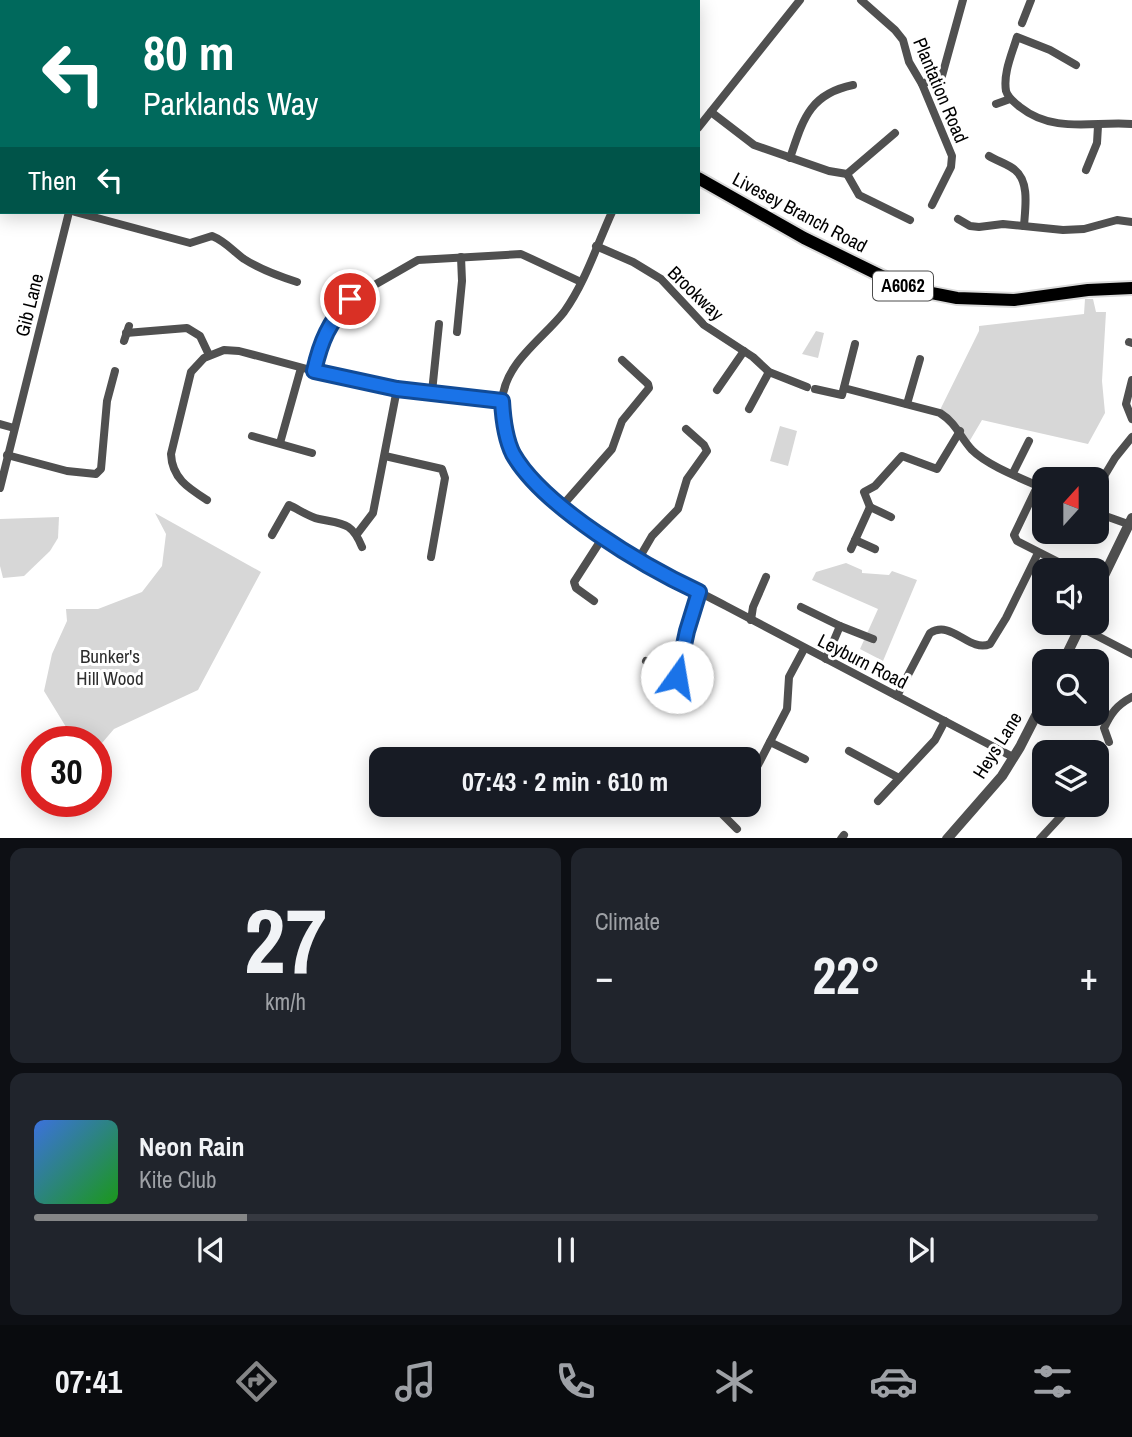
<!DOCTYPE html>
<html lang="en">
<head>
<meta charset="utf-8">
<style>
	:root { --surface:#171b24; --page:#20242c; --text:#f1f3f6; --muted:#9ea1a6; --line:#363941; --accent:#858687 }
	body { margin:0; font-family:"Archivo Narrow",sans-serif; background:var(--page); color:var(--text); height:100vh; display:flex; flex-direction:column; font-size:26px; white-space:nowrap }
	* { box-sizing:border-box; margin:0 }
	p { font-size:23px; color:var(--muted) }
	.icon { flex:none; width:38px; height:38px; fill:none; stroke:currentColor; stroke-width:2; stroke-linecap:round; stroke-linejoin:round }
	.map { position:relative; height:838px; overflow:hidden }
	.details { display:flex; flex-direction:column; gap:10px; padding:10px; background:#0d0f14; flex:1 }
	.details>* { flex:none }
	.top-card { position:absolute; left:0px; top:0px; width:700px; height:214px; box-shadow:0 4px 18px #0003; background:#00695c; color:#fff; overflow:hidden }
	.needle { width:46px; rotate:21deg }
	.tools { position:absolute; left:1032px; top:467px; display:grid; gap:14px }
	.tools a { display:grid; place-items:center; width:77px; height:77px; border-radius:14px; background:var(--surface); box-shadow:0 4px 18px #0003; font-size:35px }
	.speed { position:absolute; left:21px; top:726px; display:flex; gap:14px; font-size:35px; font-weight:700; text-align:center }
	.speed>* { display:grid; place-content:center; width:91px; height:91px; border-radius:50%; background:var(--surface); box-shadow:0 4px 18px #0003; line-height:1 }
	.speed .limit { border:10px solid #d22; background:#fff; color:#111 }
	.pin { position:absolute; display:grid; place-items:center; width:60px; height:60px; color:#fff; margin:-30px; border:4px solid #fff; border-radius:50%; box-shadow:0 2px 7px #0007 }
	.me { position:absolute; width:77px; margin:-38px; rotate:13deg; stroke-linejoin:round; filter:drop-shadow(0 0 5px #0008) }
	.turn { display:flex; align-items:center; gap:24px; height:147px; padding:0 28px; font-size:32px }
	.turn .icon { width:91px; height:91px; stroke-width:2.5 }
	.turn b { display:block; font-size:49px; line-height:60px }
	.then { display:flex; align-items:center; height:66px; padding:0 28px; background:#0003; gap:14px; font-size:26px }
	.big { font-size:52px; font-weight:700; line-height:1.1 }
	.details .card { flex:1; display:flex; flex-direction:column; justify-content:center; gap:10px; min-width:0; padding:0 24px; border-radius:14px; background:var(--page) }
	.details .dial { align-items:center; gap:0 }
	.dial b { font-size:91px; line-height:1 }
	.song { display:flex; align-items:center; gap:21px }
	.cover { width:84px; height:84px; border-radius:10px; background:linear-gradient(135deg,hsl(220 70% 55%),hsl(120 70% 35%)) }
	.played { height:7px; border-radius:4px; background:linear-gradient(90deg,var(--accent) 20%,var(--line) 20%) }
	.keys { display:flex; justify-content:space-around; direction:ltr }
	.heat { display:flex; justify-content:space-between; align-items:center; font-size:38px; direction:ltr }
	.details .tiles { flex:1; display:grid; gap:10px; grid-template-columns:1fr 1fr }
	.card:last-child { grid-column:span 2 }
	.trip { position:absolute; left:369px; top:747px; width:392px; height:70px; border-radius:14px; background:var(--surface); box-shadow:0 4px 18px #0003; font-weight:700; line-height:70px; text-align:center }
	.dock { display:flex; height:112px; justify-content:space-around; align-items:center; background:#090b0e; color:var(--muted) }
	.dock .icon { width:49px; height:49px }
	.dock .on { color:var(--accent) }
	.dock b { font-size:32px; color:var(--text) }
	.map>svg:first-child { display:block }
	.green { fill:#d7d7d7 }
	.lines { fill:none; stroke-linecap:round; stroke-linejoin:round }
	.primary-casing { stroke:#dbdbdb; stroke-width:16 }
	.minor { stroke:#505050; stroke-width:8 }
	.tertiary { stroke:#505050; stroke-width:10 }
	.primary { stroke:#000; stroke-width:12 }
	.route-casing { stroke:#114b97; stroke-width:18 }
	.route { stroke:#1a73e8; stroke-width:12 }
	.labels { text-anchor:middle; stroke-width:6; stroke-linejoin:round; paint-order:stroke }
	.shield { fill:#fff; stroke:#4c4c4c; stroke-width:2 }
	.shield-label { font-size:18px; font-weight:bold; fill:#000 }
	.street-label { font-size:19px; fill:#000; stroke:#fff }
	.park-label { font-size:19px; fill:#2e2e2e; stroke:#fff }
</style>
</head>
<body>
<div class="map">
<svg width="1132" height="839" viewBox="0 0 1132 839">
	<rect width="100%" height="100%" fill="#fff"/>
	<g class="green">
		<polygon points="1085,299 1093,299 1096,312 1106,312 1102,381 1105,413 1088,444 982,420 969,442 940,410 979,331 979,326 1084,314"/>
		<polygon points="816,331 824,333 818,358 802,354"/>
		<polygon points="780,426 797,431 788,466 770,461"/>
		<polygon points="155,513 261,572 198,690 114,729 96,750 96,742 82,742 66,727 44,691 52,654 67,621 66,609 98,609 142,592 162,566 166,534"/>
		<polygon points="59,517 58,538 50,551 24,576 3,578 0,566 0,519"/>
		<polygon points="846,563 862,570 862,573 889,575 892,571 917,580 883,661 860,649 878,609 812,580 816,572"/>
	</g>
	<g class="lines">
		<g class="primary-casing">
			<g id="primary">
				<polyline points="0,98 2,98"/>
				<polyline points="698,178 804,238 906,288 957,298 1014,300 1088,290 1132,288"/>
			</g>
		</g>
		<g class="minor">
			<polyline points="144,0 144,2"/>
			<polyline points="244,0 247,2"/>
			<polyline points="349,0 357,2"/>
			<polyline points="489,0 489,2"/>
			<polyline points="861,0 895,30 903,40 909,62 922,84 952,156 951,167 932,205"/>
			<polyline points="192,2 193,0"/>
			<polyline points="551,2 552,0"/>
			<polyline points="1022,23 1031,0"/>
			<path d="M1076 65 1050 50 1017 37C1012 54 1003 73 1006 91 1008 98 1015 103 1020 107 1054 134 1093 121 1132 124"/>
			<polyline points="922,84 942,76 963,0"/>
			<polyline points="996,104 1010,99"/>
			<polyline points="711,112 754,145 829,171 847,174 895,133"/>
			<polyline points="698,128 800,0"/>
			<path d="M989 156C997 161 1008 164 1015 170 1030 182 1025 209 1024 226"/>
			<path d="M790 158C803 120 809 94 853 85"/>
			<polyline points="1086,170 1097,143 1098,126"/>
			<polyline points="847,174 859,195 910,220"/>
			<path d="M75 212 190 243 212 236C225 241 233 251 244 259 261 270 278 276 297 282"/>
			<path d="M612 212C597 245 585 283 564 312 542 340 504 363 502 402 500 430 514 458 532 479 584 537 659 571 726 606 822 656 918 706 1013 757"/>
			<polyline points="958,219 970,226 979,227 1003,224 1063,230 1084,229 1117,220 1132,222"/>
			<polyline points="596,246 633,262 661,279 704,325 753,357 769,372 807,387"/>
			<polyline points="457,332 462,281 461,257"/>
			<polyline points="126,333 187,328 200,336 209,355"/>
			<polyline points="124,341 129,326"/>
			<polyline points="1129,342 1132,343"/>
			<polyline points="314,371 320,344 332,320 350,299 418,260 521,254 581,282"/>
			<polyline points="1132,380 1126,404 1132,419"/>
			<path d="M844 388 940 413C956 423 960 437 972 450 988 466 1023 479 1045 489"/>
			<polyline points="815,389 842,395 855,344"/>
			<polyline points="717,390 744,351"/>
			<polyline points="432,392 439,324"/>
			<polyline points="907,404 920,359"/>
			<polyline points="749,409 769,372"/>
			<polyline points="0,424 14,428"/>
			<polyline points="252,436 312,453"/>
			<polyline points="280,443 301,368"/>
			<polyline points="7,455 67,471 96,474 101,469 107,401 115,371"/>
			<polyline points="385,456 442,469 445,478 431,557"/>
			<polyline points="1013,473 1029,441"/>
			<polyline points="1038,485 1014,535 1017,541 1074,570"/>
			<polyline points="0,488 69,212"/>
			<polyline points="1097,488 1115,458 1132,437"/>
			<path d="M207 500C188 488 172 478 171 454L191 372 204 358 224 350 239 351 352 381 397 389 502 401"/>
			<polyline points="562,506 612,449 622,421 649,388 648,384 622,360"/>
			<polyline points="1097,513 1128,524"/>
			<polyline points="891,517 870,507 864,492 875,486 902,456 937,469 960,431"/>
			<polyline points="357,534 373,513 397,389"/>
			<path d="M272 535 289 505C298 509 309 517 319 519 343 524 352 522 362 547"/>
			<polyline points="855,540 875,549"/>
			<polyline points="851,549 870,507"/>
			<polyline points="638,560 652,536 678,509 687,479 707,451 704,445 686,429"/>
			<polyline points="594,601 576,588 574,582 603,537"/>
			<polyline points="801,607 840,626 826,659"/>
			<polyline points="751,620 753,607 766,577"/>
			<polyline points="840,626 873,639"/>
			<polyline points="1080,627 1132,654"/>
			<polyline points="646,661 677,677 686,631 699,592"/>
			<path d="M897 696 930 633C952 619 969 653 990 644L1006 618 1038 553"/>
			<polyline points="770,742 805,759"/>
			<path d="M1109 742 1104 728C1111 713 1117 705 1132 697"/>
			<polyline points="849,751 899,778"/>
			<polyline points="749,774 758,765 787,709 789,677 804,649"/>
			<polyline points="878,801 935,740 945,721"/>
			<polyline points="719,805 716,808 737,829"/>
			<polyline points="841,839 844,835"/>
			<polyline points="1040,839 1064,813 1077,805"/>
		</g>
		<g class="tertiary">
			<polyline points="1097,590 1132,518"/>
			<polyline points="1063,662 1082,623"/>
			<polyline points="947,839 1002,776 1020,747 1045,698"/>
		</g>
		<use href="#primary" class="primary"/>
	</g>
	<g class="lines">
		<g class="route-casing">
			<path id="route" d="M350 299C329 323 321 340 314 371L397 389 502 401C503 419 505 438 513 454 543 507 645 567 699 592L687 631 677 677"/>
		</g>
		<use href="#route" class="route"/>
	</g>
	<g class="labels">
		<rect class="shield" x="873" y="271.5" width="60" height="29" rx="5"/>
		<g class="shield-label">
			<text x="903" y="292">A6062</text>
		</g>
		<g class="street-label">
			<text transform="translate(941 90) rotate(67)" y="7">Plantation Road</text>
			<text transform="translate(800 212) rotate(28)" y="7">Livesey Branch Road</text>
			<text transform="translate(696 293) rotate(44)" y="7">Brookway</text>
			<text transform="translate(29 305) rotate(-76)" y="7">Gib Lane</text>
			<text transform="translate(863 661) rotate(27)" y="7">Leyburn Road</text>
			<text transform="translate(997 745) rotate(-58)" y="7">Heys Lane</text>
		</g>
		<g class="park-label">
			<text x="110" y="663">Bunker's<tspan x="110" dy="22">Hill Wood</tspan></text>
		</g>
	</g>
</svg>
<div class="tools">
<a><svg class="needle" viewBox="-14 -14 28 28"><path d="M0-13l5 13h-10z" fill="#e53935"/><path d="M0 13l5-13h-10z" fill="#9ea1a6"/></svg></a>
<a><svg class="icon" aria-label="sound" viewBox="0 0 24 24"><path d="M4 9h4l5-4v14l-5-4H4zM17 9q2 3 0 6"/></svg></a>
<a><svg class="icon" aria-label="search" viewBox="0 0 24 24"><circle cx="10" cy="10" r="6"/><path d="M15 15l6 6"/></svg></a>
<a><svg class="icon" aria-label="layers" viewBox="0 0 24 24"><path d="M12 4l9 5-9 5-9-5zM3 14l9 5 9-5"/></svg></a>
</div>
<div class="speed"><div class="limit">30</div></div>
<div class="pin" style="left:350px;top:299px;background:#d93025"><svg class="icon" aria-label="arrive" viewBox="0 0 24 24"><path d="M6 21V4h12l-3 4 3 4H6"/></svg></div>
<svg class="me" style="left:677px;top:677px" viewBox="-20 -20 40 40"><circle r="19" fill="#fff"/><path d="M0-13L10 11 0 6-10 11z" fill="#1a73e8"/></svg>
<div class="trip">07:43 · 2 min · 610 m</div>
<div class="top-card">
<div class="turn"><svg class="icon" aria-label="left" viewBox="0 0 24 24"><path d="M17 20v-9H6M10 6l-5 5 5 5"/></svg><div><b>80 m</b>Parklands Way</div></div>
<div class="then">Then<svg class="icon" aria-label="left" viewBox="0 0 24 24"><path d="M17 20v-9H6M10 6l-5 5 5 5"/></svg></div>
</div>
</div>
<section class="details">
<div class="tiles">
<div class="card dial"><b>27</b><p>km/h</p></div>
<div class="card"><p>Climate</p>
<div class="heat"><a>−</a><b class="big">22°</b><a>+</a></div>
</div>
<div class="card">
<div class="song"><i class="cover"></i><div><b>Neon Rain</b><p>Kite Club</p></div></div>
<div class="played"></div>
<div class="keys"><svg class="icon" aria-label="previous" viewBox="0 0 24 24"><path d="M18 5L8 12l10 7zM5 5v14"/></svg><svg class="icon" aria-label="pause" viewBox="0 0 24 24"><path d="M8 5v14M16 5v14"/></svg><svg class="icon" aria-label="next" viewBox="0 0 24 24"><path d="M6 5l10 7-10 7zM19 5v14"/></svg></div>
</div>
</div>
</section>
<nav class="dock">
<b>07:41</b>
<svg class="icon on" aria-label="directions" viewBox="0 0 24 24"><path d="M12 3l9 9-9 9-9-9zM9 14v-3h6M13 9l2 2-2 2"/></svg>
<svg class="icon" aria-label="music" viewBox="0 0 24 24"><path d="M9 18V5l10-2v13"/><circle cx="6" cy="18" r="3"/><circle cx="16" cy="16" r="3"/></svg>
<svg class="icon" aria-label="phone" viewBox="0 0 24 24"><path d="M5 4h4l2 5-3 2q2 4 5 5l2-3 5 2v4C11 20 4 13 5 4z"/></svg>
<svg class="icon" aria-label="climate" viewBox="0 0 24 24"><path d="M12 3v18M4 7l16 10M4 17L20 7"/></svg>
<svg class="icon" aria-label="car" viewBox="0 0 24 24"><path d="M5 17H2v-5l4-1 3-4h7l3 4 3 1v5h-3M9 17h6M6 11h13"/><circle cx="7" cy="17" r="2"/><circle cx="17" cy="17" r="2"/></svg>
<svg class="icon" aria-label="filters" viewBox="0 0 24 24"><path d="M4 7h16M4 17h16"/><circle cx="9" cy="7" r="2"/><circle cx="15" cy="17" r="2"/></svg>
</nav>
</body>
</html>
